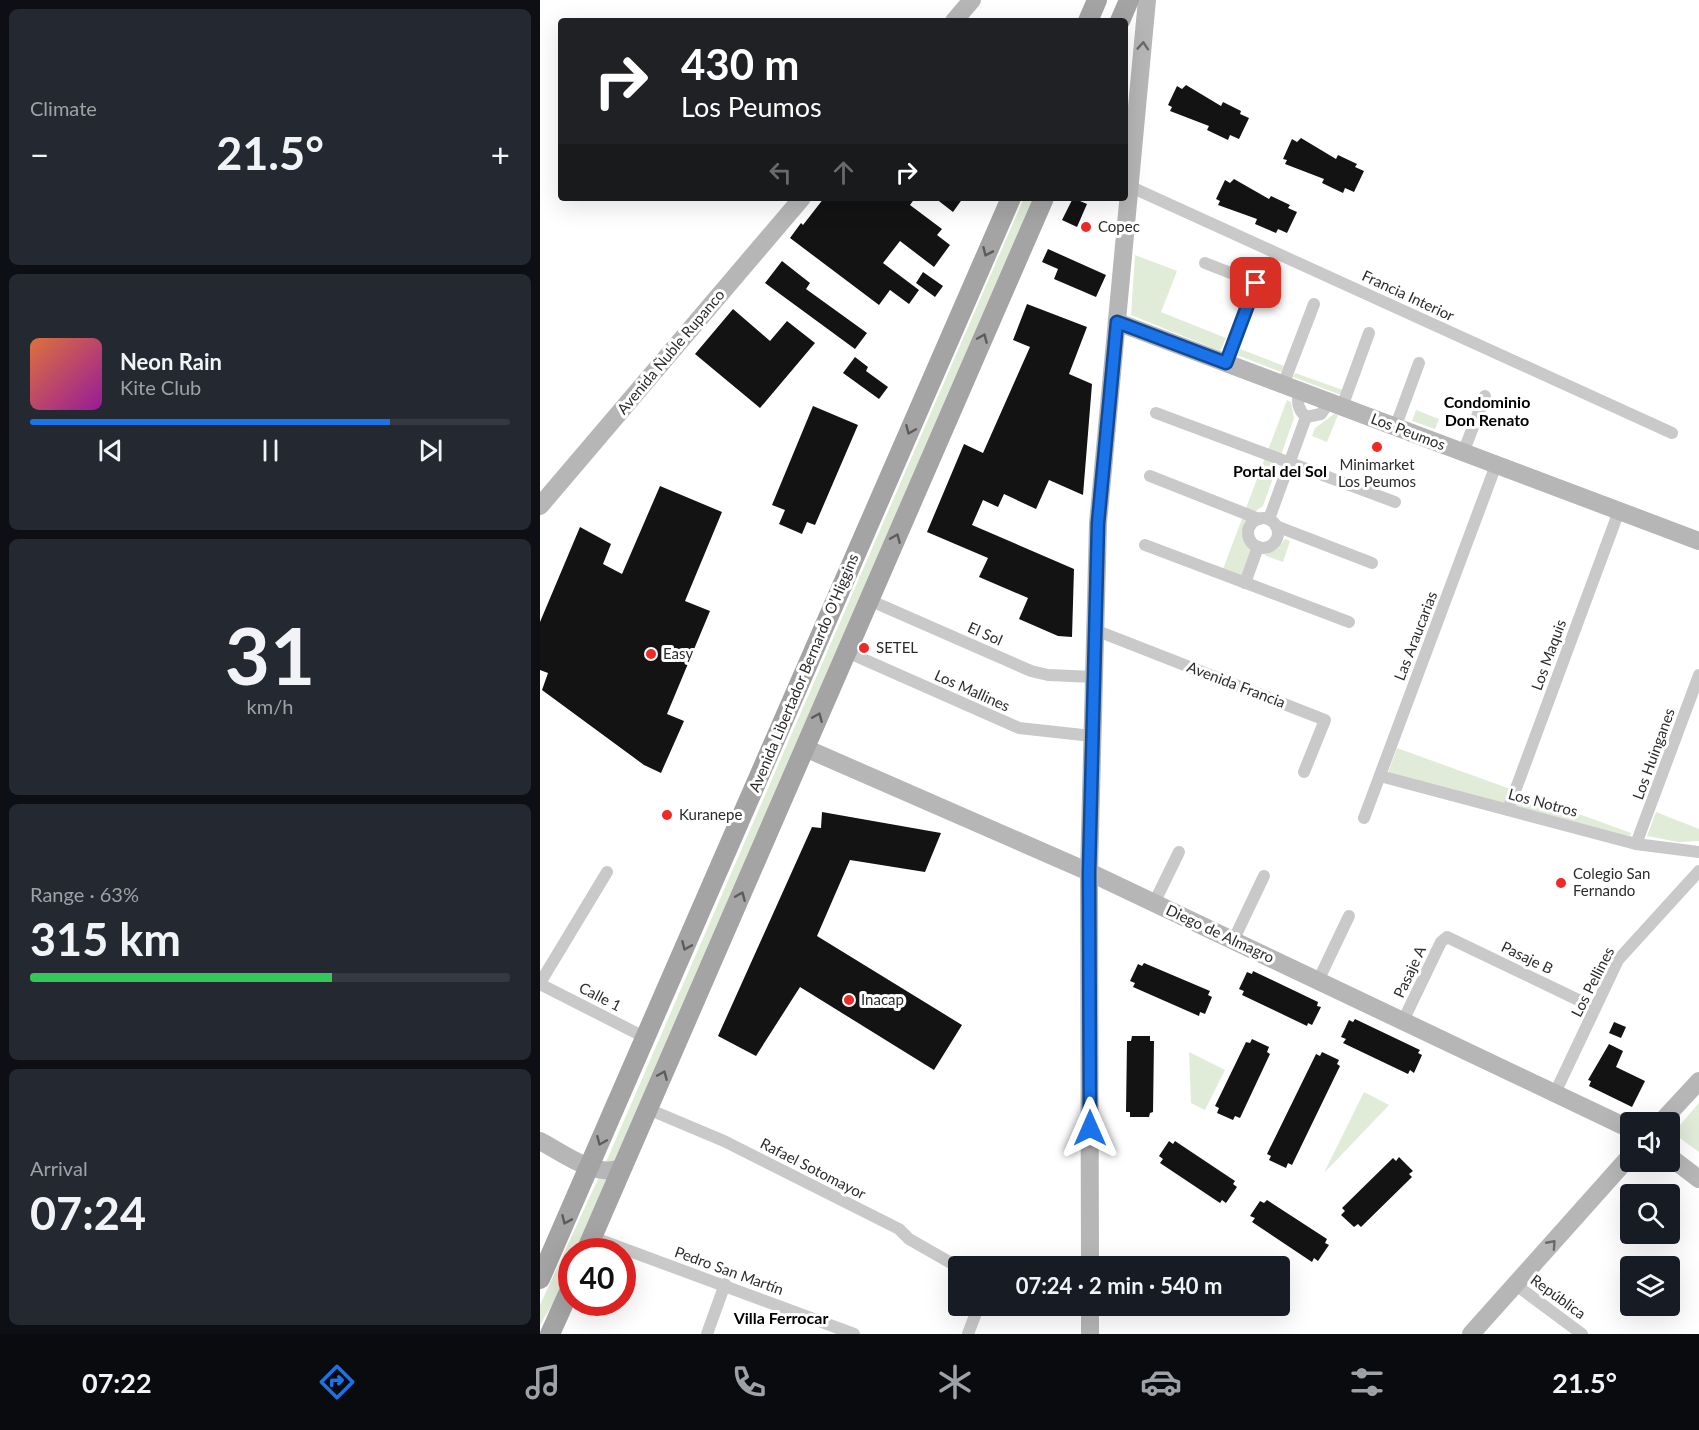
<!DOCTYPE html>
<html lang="en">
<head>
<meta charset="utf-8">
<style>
	:root { --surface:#171b24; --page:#242831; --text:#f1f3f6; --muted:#9ea1a6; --line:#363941; --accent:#1a73e8 }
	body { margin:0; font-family:Lato,sans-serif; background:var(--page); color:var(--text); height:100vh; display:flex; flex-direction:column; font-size:22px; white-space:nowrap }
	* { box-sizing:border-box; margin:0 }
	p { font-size:20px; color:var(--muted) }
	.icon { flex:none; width:33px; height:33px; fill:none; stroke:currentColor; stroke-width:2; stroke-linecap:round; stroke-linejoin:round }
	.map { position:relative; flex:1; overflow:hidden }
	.side { display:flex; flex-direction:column; gap:9px; padding:9px; background:#0d0f14; width:540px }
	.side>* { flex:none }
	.hud { position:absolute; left:18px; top:18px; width:570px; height:183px; border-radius:6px; box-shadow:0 6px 24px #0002; background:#202124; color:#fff; overflow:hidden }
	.tools { position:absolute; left:1080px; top:1112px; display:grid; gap:12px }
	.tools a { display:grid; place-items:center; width:60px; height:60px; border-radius:6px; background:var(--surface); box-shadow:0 6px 24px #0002; font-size:30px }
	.speed { position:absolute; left:18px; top:1238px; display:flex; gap:12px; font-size:30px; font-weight:700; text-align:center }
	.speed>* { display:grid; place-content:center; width:78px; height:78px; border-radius:50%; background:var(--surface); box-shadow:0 6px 24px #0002; line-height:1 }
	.speed .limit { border:9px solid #d22; background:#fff; color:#111 }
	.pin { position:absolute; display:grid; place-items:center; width:51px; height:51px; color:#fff; margin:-26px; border-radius:12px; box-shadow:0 3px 9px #0006 }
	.me { position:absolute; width:66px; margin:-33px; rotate:0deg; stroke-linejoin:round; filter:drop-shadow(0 0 4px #0008) }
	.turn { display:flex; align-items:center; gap:21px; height:126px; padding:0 24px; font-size:27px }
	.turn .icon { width:78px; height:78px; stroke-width:2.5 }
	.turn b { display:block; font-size:42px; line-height:51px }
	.lanes { display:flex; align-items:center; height:57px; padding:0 24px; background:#0003; justify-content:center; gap:30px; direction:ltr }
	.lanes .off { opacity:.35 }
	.big { font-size:45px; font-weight:700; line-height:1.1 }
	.side .tile { flex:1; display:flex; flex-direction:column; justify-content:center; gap:9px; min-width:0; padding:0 21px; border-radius:9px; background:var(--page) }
	.side .dial { align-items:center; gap:0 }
	.dial b { font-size:78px; line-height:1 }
	.song { display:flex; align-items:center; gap:18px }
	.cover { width:72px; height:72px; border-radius:9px; background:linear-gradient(135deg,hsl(20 70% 55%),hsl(300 70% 35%)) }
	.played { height:6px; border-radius:3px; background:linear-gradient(90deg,var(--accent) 75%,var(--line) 75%) }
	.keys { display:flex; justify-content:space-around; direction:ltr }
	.heat { display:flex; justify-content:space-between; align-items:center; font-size:33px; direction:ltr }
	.charge { height:9px; border-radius:4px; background:linear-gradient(90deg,#34c759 63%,var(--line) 0) }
	.trip { position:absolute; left:408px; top:1256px; width:342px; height:60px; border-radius:6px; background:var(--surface); box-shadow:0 6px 24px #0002; font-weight:700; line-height:60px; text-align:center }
	.tab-bar { display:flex; height:96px; justify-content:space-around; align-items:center; background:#090b0e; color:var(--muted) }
	.tab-bar .icon { width:42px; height:42px }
	.tab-bar .current { color:var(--accent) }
	.tab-bar b { font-size:27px; color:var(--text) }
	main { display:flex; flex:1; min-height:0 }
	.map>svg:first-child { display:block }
	.green { fill:#e0ebd8 }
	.building { fill:#131313 }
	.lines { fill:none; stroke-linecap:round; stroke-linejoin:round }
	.street { stroke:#c9c9c9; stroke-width:12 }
	.secondary { stroke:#b6b6b6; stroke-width:18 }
	.primary { stroke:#a4a4a4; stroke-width:20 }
	.oneway { stroke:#6a6a6a }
	.oneway2 { stroke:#5c5c5c }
	.route-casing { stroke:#114b97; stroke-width:15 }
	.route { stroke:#1a73e8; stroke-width:10 }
	.poi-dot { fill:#ee2a24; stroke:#fff; stroke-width:2 }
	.labels { text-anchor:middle; stroke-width:6; stroke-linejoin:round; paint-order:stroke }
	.poi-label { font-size:15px; fill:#2c2c2c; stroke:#fff; text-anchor:start }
	.street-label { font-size:15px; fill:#2c2c2c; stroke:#fff }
	.neighbourhood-label { font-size:16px; font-weight:bold; fill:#000; stroke:#fff }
</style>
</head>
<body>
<main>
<section class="side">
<div class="tile"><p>Climate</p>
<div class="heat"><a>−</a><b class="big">21.5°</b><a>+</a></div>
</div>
<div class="tile">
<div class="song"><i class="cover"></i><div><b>Neon Rain</b><p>Kite Club</p></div></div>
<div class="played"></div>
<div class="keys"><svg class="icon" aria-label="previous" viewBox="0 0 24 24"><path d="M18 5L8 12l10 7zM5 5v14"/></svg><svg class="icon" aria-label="pause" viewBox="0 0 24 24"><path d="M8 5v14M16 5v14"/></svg><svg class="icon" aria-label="next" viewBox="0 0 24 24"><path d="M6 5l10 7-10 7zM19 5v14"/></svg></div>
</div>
<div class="tile dial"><b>31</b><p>km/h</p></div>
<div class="tile"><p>Range · 63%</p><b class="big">315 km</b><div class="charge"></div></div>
<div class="tile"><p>Arrival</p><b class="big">07:24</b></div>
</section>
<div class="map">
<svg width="1159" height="1334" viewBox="0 0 1159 1334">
	<rect width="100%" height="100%" fill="#fff"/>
	<g class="green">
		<path d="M484 198H497L39 1251H32C31 1280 14 1301 0 1325V1305L69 1155Z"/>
		<polygon points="595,255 637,271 621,312 686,338 680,351 591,315"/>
		<polygon points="700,349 744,366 741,372 697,355"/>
		<polygon points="755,373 803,390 801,395 753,377"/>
		<path d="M747 400 751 402 754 418 723 506C711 513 707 520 703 534L712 552 703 576 683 569Z"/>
		<polygon points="876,410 899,419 895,429 872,421"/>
		<polygon points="794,414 798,415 787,442 772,436 775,428"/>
		<polygon points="745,539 750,541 743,562 724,555 738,548"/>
		<polygon points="857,748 1091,833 1090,836 848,773"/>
		<polygon points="1116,812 1159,829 1159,841 1138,842 1107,836"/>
		<polygon points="649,1052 685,1070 665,1110 651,1103"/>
		<polygon points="824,1092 849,1105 784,1173"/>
		<polygon points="1159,1103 1159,1152 1133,1133"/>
	</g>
	<g class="building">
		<polygon points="646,85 681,106 683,102 701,111 700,114 709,118 699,139 690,135 688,140 667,130 669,126 630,111 632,107 628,105 637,86 642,89"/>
		<polygon points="761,138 796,159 798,155 817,164 815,167 824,171 814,192 805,188 803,193 782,183 784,179 745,164 747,160 743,159 752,139 757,142"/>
		<polygon points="694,179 729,199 731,196 750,205 748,208 757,212 747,233 738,229 736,233 715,224 717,219 678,205 680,201 676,199 685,180 690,183"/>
		<polygon points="284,198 375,198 370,205 402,229 397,235 410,245 394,267 360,241 343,263 379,290 369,304 350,290 339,305 250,238 261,223 263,225"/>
		<polygon points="395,198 423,198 413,212"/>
		<polygon points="533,198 547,204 537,227 522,220"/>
		<polygon points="508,249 566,275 556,297 514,279 518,269 502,262"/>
		<polygon points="242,261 270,283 266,289 327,333 315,349 225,283"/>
		<polygon points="383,272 403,286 395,297 376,283"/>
		<polygon points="487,304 547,327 529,374 552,384 543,495 509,480 496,509 464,494 458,507 443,500 432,525 534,569 532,637 518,636 479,619 488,598 439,577 448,558 387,532 424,444 443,453 490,347 473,340"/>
		<polygon points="193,309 230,341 247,321 275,343 220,408 155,354"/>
		<polygon points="315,357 328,367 326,371 348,387 339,399 303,373"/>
		<polygon points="273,406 318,425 275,525 267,522 262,534 239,524 245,510 232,505"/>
		<polygon points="120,486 182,512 145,601 170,611 127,714 144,721 121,773 104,765 2,690 8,673 0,670 0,622 40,527 71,544 63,564 82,574"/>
		<polygon points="282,812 401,833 385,872 310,860 277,936 422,1025 394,1070 260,987 216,1056 178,1036 272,827 281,828"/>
		<polygon points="604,963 670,991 668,995 672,997 665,1014 660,1012 659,1016 593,987 595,983 590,981 598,964 602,966"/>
		<polygon points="713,971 778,1002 777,1006 781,1007 772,1025 768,1023 767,1026 702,995 704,991 699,989 707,972 712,974"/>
		<polygon points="815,1019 880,1050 878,1053 882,1055 874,1073 870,1070 868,1074 803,1043 806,1039 801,1037 809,1020 813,1022"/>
		<polygon points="1074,1022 1086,1027 1081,1038 1069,1033"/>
		<polygon points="592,1036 610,1036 610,1041 614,1041 613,1112 610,1113 609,1117 590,1117 590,1112 586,1112 587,1041 591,1041"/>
		<polygon points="712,1039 729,1047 727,1052 730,1054 700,1118 695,1116 693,1120 677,1113 679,1108 675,1106 706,1042 710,1043"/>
		<polygon points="1069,1044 1083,1051 1076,1067 1105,1081 1092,1107 1049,1086 1051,1081 1048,1080"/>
		<polygon points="782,1052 799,1060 797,1064 800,1066 752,1165 748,1163 746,1168 729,1160 731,1156 727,1154 776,1054 780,1056"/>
		<polygon points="629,1141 633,1144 635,1141 695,1181 693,1184 697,1187 686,1203 682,1200 680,1203 620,1163 623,1159 619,1156"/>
		<polygon points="859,1157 873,1171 869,1174 872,1177 821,1227 818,1224 814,1227 801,1215 805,1211 802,1208 853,1158 856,1161"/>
		<polygon points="727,1200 787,1239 785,1243 789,1245 778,1261 774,1258 772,1262 712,1222 715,1218 710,1216 720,1201 724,1203"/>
	</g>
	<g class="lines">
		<g class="street">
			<polyline points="591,187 1132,433"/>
			<polyline points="665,263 716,283 686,364"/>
			<polyline points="743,385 774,304"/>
			<path d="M760 392C756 401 758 410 766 417L781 414 789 402"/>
			<polyline points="802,407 829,333"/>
			<polyline points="616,413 855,502"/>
			<polyline points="855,428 879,363"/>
			<polyline points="923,453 945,396"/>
			<polyline points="610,476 719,519"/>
			<circle cx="723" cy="533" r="15"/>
			<polyline points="729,519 766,417"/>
			<polyline points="736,526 832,563"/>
			<polyline points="605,545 809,622"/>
			<polyline points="705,583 718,547"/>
			<polyline points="329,600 491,671 508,675 554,677"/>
			<polyline points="555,630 785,720 764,772"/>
			<polyline points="307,652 479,728 552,736"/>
			<polyline points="840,776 1096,844 1159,852"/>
			<polyline points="968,810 1079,511"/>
			<polyline points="824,818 956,465"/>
			<polyline points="1096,844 1159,675"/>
			<polyline points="614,903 639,852"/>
			<polyline points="693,941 724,876"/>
			<polyline points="778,981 809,916"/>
			<polyline points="0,983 67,872"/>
			<polyline points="0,984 106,1038"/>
			<polyline points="863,1021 901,942 907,937 1055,1008"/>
			<polyline points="1015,1093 1078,960 1159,871"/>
			<polyline points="108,1109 184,1141 359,1229 369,1239 418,1267"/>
			<polyline points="52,1237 314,1334"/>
			<polyline points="976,1285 1042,1334"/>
			<polyline points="167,1334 185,1284"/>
			<polyline points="428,1334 439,1305"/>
		</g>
		<g class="secondary">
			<polyline points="414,21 432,0"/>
			<polyline points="577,322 1159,541"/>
			<polyline points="0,506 262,198"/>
			<polyline points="265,748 549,872 1090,1129"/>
			<polyline points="1121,1122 1159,1081"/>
			<path d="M0 1141C23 1153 57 1180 83 1167"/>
			<polyline points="1130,1157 1159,1179"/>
			<polyline points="550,1266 549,872 558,523 607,0"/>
			<polyline points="550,1334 550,1305"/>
			<polyline points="931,1334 1090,1156"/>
		</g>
		<g class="primary">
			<polyline points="548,21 557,0"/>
			<polyline points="580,21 589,0"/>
			<polyline points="46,1251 504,198"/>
			<polyline points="0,1279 471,198"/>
			<polyline points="10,1334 32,1285"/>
		</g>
	</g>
	<defs><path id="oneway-chevron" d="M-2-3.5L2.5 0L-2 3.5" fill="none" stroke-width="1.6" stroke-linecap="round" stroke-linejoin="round" transform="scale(1.5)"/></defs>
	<g class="oneway">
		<use href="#oneway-chevron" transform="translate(603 46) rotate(-86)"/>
		<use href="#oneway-chevron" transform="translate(1012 1244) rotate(-48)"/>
	</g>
	<g class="oneway2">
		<use href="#oneway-chevron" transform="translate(447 252) rotate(114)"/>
		<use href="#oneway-chevron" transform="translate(443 338) rotate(-67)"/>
		<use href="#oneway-chevron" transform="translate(370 430) rotate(113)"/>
		<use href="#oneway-chevron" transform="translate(356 538) rotate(-67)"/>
		<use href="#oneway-chevron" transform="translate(278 717) rotate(-67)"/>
		<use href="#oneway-chevron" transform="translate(201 896) rotate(-67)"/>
		<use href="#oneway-chevron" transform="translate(146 946) rotate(113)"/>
		<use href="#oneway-chevron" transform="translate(123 1075) rotate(-67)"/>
		<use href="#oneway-chevron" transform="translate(61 1141) rotate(113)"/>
		<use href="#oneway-chevron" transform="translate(26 1220) rotate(114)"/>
	</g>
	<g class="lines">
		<g class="route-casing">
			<polyline id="route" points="550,1128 549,872 558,523 577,322 686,363 716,283"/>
		</g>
		<use href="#route" class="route"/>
	</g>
	<g class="poi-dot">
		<circle cx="546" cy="227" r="6"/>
		<circle cx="837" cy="447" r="6"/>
		<circle cx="324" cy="648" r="6"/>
		<circle cx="111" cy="654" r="6"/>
		<circle cx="127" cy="815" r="6"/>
		<circle cx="1021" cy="883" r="6"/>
		<circle cx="309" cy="1000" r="6"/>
	</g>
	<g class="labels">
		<g class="poi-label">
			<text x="558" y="232">Copec</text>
			<text x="837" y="470" text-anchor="middle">Minimarket<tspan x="837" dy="17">Los Peumos</tspan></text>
			<text x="336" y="653">SETEL</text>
			<text x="123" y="659">Easy</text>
			<text x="139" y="820">Kuranepe</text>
			<text x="1033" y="879">Colegio San<tspan x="1033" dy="17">Fernando</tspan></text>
			<text x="321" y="1005">Inacap</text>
		</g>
		<g class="street-label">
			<text transform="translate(868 296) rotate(25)" y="5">Francia Interior</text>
			<text transform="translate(131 352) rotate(-50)" y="5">Avenida Ñuble Rupanco</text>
			<text transform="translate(868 432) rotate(21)" y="5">Los Peumos</text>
			<text transform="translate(445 634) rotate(24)" y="5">El Sol</text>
			<text transform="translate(876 636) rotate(-69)" y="5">Las Araucarias</text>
			<text transform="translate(1009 655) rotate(-70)" y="5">Los Maquis</text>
			<text transform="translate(264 673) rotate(-67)" y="5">Avenida Libertador Bernardo O'Higgins</text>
			<text transform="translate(696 685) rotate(21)" y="5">Avenida Francia</text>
			<text transform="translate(432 691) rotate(24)" y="5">Los Mallines</text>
			<text transform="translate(1114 754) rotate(-70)" y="5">Los Huinganes</text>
			<text transform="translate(1003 803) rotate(15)" y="5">Los Notros</text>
			<text transform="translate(680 934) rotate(25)" y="5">Diego de Almagro</text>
			<text transform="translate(987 958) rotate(26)" y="5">Pasaje B</text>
			<text transform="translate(870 972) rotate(-65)" y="5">Pasaje A</text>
			<text transform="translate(1053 982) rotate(-63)" y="5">Los Pellines</text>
			<text transform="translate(60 997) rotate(27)" y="5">Calle 1</text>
			<text transform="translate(273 1169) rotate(27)" y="5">Rafael Sotomayor</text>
			<text transform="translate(189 1271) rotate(20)" y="5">Pedro San Martín</text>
			<text transform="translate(1018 1297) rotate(36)" y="5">República</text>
		</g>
		<g class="neighbourhood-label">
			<text x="947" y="408">Condominio<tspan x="947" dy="18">Don Renato</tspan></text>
			<text x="740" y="477">Portal del Sol</text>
			<text x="241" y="1324">Villa Ferrocar</text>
		</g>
	</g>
</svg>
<div class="tools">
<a><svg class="icon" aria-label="sound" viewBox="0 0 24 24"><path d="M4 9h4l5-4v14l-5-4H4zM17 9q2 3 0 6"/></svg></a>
<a><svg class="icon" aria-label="search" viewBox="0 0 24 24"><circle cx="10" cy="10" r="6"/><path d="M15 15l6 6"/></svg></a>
<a><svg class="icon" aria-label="layers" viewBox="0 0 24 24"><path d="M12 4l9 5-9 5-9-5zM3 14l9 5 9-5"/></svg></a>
</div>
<div class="speed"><div class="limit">40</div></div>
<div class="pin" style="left:716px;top:283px;background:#d93025"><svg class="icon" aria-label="arrive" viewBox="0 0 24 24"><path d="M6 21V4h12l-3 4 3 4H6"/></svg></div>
<svg class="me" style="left:550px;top:1128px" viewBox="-20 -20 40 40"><path d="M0-17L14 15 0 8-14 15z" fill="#1a73e8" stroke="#fff" stroke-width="4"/></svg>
<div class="trip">07:24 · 2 min · 540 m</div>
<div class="hud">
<div class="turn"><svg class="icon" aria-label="right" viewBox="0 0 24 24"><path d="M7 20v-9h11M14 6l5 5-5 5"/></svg><div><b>430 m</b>Los Peumos</div></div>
<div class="lanes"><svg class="icon off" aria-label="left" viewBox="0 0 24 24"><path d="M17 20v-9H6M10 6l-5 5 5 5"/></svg><svg class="icon off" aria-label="ahead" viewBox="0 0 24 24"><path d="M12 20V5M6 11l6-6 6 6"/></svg><svg class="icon" aria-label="right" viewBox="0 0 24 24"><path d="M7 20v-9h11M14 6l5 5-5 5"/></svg></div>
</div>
</div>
</main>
<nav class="tab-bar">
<b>07:22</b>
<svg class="icon current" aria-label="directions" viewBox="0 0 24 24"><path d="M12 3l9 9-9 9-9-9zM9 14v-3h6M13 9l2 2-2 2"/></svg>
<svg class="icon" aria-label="music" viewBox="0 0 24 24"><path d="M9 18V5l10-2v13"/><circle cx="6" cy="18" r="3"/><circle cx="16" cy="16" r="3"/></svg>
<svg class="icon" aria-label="phone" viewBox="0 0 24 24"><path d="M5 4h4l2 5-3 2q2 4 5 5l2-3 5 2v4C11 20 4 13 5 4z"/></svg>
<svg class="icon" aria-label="climate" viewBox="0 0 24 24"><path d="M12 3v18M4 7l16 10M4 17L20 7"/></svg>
<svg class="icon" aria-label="car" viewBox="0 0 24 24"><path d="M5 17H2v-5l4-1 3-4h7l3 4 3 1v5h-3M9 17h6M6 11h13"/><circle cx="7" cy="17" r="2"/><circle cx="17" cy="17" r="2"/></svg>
<svg class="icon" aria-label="filters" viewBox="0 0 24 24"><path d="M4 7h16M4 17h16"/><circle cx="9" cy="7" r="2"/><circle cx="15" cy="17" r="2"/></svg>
<b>21.5°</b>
</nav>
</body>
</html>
